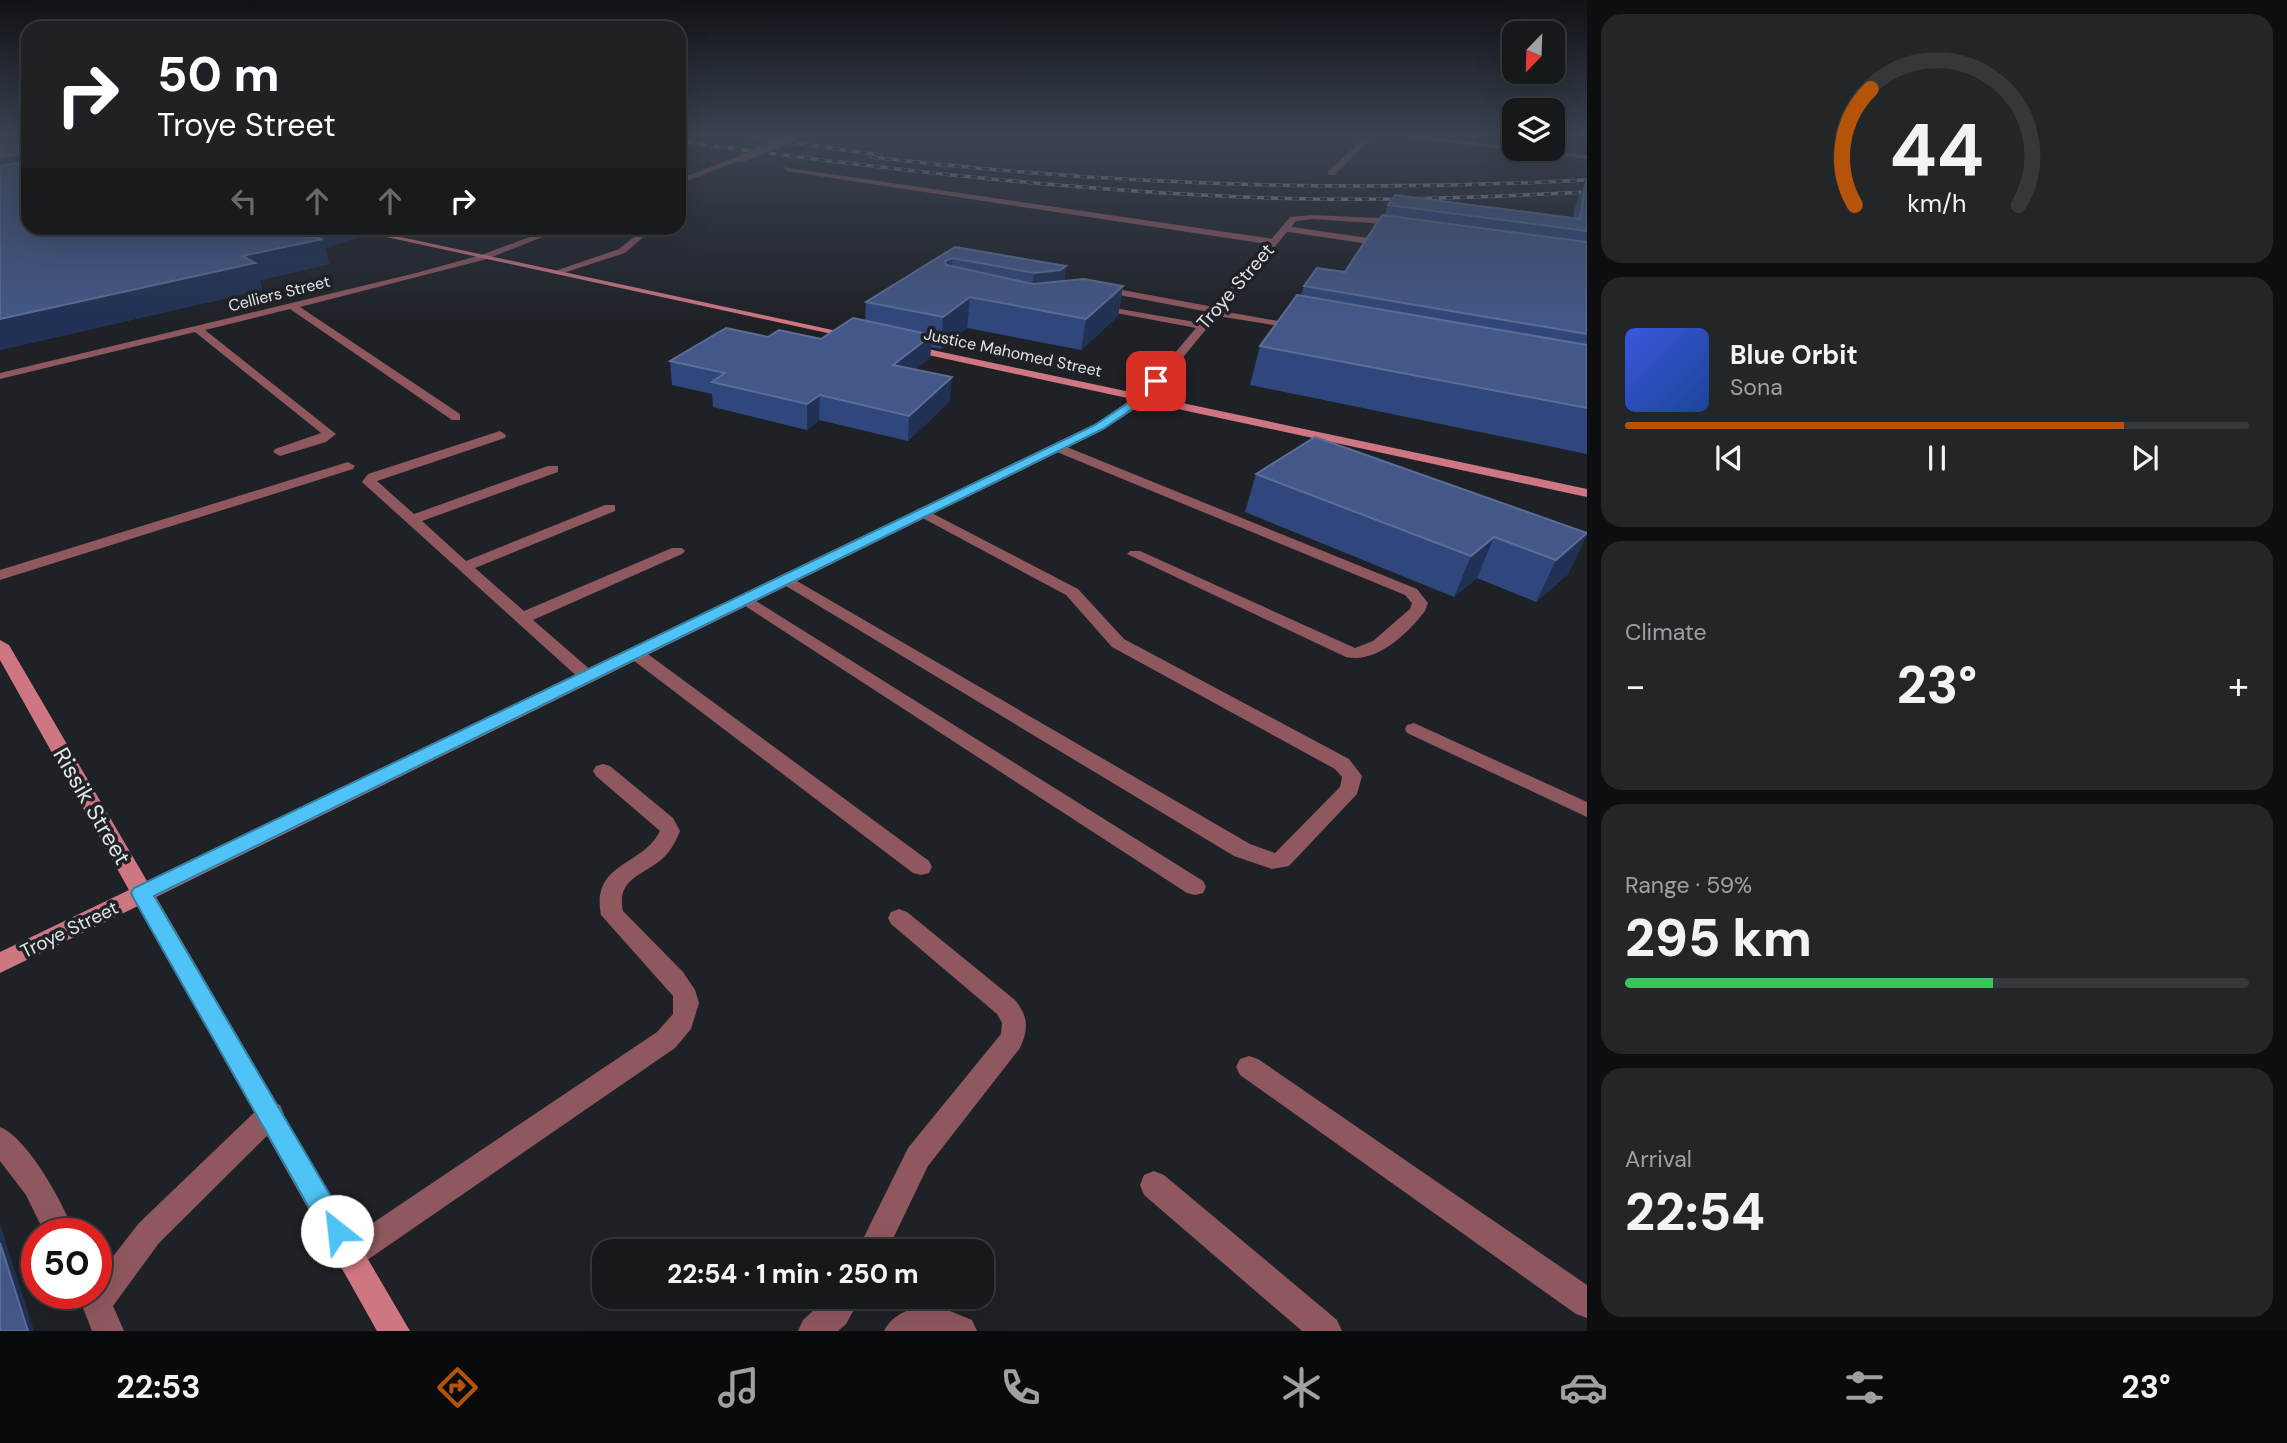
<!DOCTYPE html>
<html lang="en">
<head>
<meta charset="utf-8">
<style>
	:root { --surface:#16191c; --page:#232629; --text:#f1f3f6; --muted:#9ea0a3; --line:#35383b; --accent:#b45309 }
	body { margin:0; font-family:"DM Sans",sans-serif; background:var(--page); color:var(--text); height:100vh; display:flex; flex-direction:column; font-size:26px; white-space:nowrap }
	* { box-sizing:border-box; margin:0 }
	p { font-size:23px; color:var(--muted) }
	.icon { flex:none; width:38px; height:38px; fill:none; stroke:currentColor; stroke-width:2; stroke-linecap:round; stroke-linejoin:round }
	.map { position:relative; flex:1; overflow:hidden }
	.drawer { display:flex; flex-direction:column; gap:14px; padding:14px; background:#0c0e0f; width:700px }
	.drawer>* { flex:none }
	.hud { position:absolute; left:21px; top:21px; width:665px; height:214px; border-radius:21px; box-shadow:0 7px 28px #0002,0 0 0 2px var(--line); background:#202124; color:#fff; overflow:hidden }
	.needle { width:46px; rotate:203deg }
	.buttons { position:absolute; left:1502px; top:21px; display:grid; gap:14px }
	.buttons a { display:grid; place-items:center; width:63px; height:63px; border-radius:14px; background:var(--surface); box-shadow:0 7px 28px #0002,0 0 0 2px var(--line); font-size:35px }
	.speed { position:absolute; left:21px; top:1218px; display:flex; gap:14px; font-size:35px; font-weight:700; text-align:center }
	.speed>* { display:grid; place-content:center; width:91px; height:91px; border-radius:50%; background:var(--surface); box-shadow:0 7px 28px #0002,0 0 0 2px var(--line); line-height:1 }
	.speed .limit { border:10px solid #d22; background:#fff; color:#111 }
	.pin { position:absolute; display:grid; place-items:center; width:60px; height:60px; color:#fff; margin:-30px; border-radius:14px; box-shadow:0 4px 10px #0006 }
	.me { position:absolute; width:77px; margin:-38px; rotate:331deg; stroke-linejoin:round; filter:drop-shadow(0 0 5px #0008) }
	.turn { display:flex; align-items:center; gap:24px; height:147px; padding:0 21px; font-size:32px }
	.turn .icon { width:91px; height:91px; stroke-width:2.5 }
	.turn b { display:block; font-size:49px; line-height:60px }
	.lanes { display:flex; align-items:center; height:66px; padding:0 21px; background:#0003; justify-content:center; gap:35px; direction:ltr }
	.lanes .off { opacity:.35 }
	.big { font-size:52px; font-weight:800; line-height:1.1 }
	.drawer .tile { flex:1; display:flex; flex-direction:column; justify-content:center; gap:10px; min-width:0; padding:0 24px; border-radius:21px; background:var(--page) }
	.drawer .dial { align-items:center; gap:0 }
	.dial svg { height:182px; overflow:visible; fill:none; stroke:var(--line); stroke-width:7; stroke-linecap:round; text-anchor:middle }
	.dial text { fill:var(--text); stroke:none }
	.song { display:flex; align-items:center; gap:21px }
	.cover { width:84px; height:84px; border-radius:10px; background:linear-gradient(135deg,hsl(230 70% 55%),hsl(220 70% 35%)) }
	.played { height:7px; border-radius:4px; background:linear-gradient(90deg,var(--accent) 80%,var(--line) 80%) }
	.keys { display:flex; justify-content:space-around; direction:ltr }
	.heat { display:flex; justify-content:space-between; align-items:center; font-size:38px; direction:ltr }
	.charge { height:10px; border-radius:5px; background:linear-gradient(90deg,#34c759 59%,var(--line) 0) }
	.trip { position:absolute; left:592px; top:1239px; width:402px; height:70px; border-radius:21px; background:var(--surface); box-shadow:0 7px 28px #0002,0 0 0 2px var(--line); font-weight:800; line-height:70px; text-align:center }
	.dock { display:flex; height:112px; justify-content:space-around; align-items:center; background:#090a0b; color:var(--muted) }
	.dock .icon { width:49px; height:49px }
	.dock .on { color:var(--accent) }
	.dock b { font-size:32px; color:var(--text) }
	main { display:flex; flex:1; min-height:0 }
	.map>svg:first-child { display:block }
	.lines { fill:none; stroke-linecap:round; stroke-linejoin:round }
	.service { fill:#8f585e; fill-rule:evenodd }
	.minor { fill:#8f585e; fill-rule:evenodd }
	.secondary { fill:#ce7681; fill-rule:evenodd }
	.rail-casing { stroke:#979a9d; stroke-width:3.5 }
	.rail { stroke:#1e2126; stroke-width:2.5; stroke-dasharray:7; stroke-linecap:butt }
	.minor-bridge { stroke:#8f585e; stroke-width:8 }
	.wall { fill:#2f477c }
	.shaded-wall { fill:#203155 }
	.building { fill:#435888; stroke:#5c6e96; stroke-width:2 }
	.route { fill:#4fc3f7; stroke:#337fa1; stroke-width:2 }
	.labels { text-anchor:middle; stroke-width:7; stroke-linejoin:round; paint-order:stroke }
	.far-street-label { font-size:16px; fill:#e2e4e7; stroke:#1e2126 }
	.street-label { font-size:19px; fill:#e2e4e7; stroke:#1e2126 }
	.near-street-label { font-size:23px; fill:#e2e4e7; stroke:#1e2126 }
</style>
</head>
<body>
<main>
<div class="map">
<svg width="1587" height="1331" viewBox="0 0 1587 1331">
	<rect width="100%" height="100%" fill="#1e2126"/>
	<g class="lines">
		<g class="service">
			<polygon points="1366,137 1373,137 1334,175 1328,175 1328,171"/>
			<polygon points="783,167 1273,239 1277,242 1273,245 786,171"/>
			<polygon points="1285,226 1389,241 1393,244 1389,247 1282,231"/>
			<polygon points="1101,286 1214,307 1219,310 1214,313 1098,291 1096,289"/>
			<polygon points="271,1102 280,1105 284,1114 280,1123 159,1243 113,1306 124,1331 92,1331 81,1303 85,1293 96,1293 96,1278 139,1223 262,1105"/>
			<path d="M0 1127C29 1139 64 1205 75 1234H45L26 1195 0 1161Z"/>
		</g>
		<g class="minor">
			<polygon points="1403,137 1425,137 1587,155 1587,159"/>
			<polygon points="739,156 746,158 679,184 679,179"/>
			<polygon points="679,203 684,203 685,205 679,208"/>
			<polygon points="1313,215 1400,219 1404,222 1400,225 1313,219 1296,221 1222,311 1300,325 1305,328 1304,330 1217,316 1148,400 1140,400 1140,394 1196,328 1095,309 1091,308 1091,304 1201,323 1290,217"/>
			<polygon points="554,228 565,228 487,259 300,307 460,414 460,420 452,420 290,309 205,330 336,434 326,442 280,456 273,452 275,449 321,433 195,332 0,379 0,373 416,273 481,255"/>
			<polygon points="645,228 654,228 625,253 560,274 552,272 619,249"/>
			<polygon points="500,431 506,435 505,438 377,481 414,514 548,466 558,466 558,472 422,521 466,561 605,505 615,505 615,511 475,568 524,611 672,548 682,548 685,551 682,554 533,620 593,672 596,676 593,680 581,680 362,482 368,474"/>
			<path d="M1057 443 1417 589 1428 603 1425 611C1408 633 1377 664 1346 657L1127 554 1130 551H1140L1355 648 1373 641 1410 609 1412 603 1405 595 1052 450 1050 447Z"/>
			<polygon points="348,462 355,466 353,469 0,580 0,570"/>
			<polygon points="922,508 1078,589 1124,639 1349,759 1362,776 1357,794 1289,866 1272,869 1234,856 776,580 784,575 790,577 1250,844 1275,853 1340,787 1342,777 1335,769 1112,647 1066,595 917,515 915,512 917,509"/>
			<polygon points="745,594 1203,881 1206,887 1203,893 1195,895 1187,893 739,602 737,599 739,596"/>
			<polygon points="635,648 641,649 929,861 932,867 929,873 921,875 913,873 629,657 626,653"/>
			<polygon points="1414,723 1587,802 1587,817 1407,733 1405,729 1407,725"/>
			<path d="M603 764 610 766 673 818 680 831C676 841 671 851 662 859 642 876 616 879 623 911L683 972 695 990 699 1003 691 1029 675 1048 360 1265 350 1270 340 1265 335 1255 340 1245 657 1032 673 1014V996L601 915C591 862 642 867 660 831L596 776 593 771 596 766Z"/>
			<path d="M899 909 907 912 1015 1000C1028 1016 1029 1029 1020 1048L928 1166 887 1251H857L908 1148 1001 1034 1002 1023 997 1014 891 924 888 918 891 912Z"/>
			<polygon points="1249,1056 1258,1059 1587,1285 1587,1318 1576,1314 1240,1075 1236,1067 1240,1059"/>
			<polygon points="1154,1171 1164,1175 1337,1320 1342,1331 1302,1331 1144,1195 1140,1185 1144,1175"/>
			<polygon points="828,1297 861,1297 846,1324 838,1331 798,1331 803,1320"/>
			<path d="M930 1306 945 1309 972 1320 977 1331H884C892 1314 912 1307 930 1306Z"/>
		</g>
		<g class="secondary">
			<polygon points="345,228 359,228 860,336 855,339"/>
			<polygon points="909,345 1587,489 1587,497 1145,402 1103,430 156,897 410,1331 377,1331 138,906 0,973 0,952 129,890 0,660 0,640 9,645 147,881 1095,424 1132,399 905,350 904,348"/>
		</g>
		<g class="rail-casing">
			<g id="rail">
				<polyline points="749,137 881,155"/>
				<path d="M679 141C866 167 1054 189 1243 197 1358 202 1472 198 1587 192"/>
				<path d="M871 157C1110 185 1347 193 1587 180"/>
			</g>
		</g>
		<use href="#rail" class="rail"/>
		<polyline class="minor-bridge" points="742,158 793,138"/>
	</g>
	<g class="wall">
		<polygon points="0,137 28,137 28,228 363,228 364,235 325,248 329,264 260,280 262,290 0,350"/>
		<polygon points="1586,180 1587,180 1587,454 1250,385 1260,346 1301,296 1304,286 1345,272 1385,215 1388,205 1573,218 1574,210"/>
		<polygon points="955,247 1066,266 1064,281 1123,286 1118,316 1081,350 967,328 941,349 931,347 930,358 916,369 950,401 908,441 819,420 807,430 713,407 712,394 672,385 670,361 768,337 821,339 865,321 866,302"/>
		<polygon points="1256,474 1587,534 1568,574 1536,602 1477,578 1454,597 1245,512"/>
	</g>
	<g class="shaded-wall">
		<polygon points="19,154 28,175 0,180 0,157"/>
		<polygon points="307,228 363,228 364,235 325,248 329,264 260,280 262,290 0,350 0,319 242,256 292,233"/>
		<polygon points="952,258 950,286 945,261"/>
		<polygon points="1066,266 1061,295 1030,302 1034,273"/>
		<polygon points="1123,286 1118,316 1081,350 1086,319"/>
		<polygon points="970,297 967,328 941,349 943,317"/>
		<polygon points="932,335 930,358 892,389 893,365"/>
		<polygon points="952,377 950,401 908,441 909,416"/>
		<polygon points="820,395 819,420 807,430 807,404"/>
		<polygon points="1587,533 1568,574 1536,602 1556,560"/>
		<polygon points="1494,537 1477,578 1454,597 1471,556"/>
		<polygon points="0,1224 34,1331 28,1331 0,1243"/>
	</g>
	<g class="building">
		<polygon points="0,137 20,141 23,139 22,137 28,137 28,228 307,228 292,233 323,239 242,256 255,263 0,319 0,166 22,162 22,157 19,154 0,157"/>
		<polygon points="1586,180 1587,180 1587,231 1388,205 1395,195 1580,219"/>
		<polygon points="1382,215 1587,242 1587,334 1304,286 1317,268 1345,272"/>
		<polygon points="955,247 1066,266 1060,270 1034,273 952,258 945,261 946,265 1033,284 1084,279 1123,286 1086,319 970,297 943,317 866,302"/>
		<polygon points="1297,295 1587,345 1587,408 1260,346"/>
		<polygon points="853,318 932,335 893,365 952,377 909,416 820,395 807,404 712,382 725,373 670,361 726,328 768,337 779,330 821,339"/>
		<polygon points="1315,437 1587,533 1556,560 1494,537 1471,556 1256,474"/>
		<polygon points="0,1243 28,1331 0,1331"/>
	</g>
	<linearGradient id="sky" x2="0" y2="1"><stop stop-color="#101215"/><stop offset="0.42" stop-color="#3b4352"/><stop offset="1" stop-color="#3b4352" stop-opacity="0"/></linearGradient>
	<rect width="1587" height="323" fill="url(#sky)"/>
	<polygon class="route" points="1152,379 1162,381 1147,399 1103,429 154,896 346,1222 350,1231 346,1241 337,1245 328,1241 134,899 131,893 134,888 1095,425 1140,395"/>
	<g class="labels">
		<g class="far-street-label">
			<text transform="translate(279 293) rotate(-14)" y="6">Celliers Street</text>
			<text transform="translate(1013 352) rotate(12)" y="6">Justice Mahomed Street</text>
		</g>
		<g class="street-label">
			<text transform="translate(1235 286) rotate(-49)" y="7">Troye Street</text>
			<text transform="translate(69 929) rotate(-26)" y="7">Troye Street</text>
		</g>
		<g class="near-street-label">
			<text transform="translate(92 806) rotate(60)" y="8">Rissik Street</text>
		</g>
	</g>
</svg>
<div class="buttons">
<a><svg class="needle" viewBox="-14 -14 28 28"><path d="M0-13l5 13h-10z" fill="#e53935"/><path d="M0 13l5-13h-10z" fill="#9ea0a3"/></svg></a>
<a><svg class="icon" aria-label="layers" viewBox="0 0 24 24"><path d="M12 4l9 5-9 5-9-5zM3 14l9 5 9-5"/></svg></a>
</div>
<div class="speed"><div class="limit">50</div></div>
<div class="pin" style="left:1156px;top:381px;background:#d93025"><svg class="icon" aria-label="arrive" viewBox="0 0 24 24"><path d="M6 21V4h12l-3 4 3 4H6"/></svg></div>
<svg class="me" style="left:337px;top:1231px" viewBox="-20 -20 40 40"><circle r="19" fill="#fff"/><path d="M0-13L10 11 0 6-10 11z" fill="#4fc3f7"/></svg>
<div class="trip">22:54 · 1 min · 250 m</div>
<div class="hud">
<div class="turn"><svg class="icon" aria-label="right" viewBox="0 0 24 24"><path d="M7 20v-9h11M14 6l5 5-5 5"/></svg><div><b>50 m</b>Troye Street</div></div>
<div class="lanes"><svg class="icon off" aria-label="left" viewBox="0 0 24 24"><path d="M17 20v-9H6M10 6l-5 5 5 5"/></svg><svg class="icon off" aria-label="ahead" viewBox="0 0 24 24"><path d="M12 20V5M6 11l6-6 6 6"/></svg><svg class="icon off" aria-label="ahead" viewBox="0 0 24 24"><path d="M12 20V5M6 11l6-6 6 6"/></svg><svg class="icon" aria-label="right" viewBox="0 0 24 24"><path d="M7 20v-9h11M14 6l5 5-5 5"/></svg></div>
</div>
</div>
<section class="drawer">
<div class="tile dial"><svg viewBox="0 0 100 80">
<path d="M14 69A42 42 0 1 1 86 69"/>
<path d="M14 69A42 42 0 0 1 21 18" stroke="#b45309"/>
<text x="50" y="56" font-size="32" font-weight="700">44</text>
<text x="50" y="72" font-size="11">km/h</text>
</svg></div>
<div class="tile">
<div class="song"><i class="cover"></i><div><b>Blue Orbit</b><p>Sona</p></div></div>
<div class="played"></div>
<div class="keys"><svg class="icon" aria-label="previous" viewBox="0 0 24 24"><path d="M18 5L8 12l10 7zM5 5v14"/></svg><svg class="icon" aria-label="pause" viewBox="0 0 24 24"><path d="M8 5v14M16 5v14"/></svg><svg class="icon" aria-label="next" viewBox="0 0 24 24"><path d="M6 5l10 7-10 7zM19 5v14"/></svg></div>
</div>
<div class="tile"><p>Climate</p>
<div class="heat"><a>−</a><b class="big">23°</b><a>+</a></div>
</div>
<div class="tile"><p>Range · 59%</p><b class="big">295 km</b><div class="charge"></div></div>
<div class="tile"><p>Arrival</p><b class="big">22:54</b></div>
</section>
</main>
<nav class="dock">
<b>22:53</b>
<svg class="icon on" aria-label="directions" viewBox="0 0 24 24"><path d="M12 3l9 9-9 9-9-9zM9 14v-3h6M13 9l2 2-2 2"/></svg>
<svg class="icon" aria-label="music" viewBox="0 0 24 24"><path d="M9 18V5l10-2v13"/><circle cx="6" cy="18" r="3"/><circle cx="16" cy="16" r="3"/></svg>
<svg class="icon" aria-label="phone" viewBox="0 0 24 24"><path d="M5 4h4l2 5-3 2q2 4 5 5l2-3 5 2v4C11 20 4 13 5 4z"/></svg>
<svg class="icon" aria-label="climate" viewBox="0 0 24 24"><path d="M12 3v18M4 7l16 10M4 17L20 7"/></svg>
<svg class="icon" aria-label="car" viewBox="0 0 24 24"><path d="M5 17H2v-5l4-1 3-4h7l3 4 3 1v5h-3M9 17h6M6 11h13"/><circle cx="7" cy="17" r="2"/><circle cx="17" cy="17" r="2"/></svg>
<svg class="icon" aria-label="filters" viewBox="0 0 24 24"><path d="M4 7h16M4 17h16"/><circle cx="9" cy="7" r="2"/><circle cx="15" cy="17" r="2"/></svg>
<b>23°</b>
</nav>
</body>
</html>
